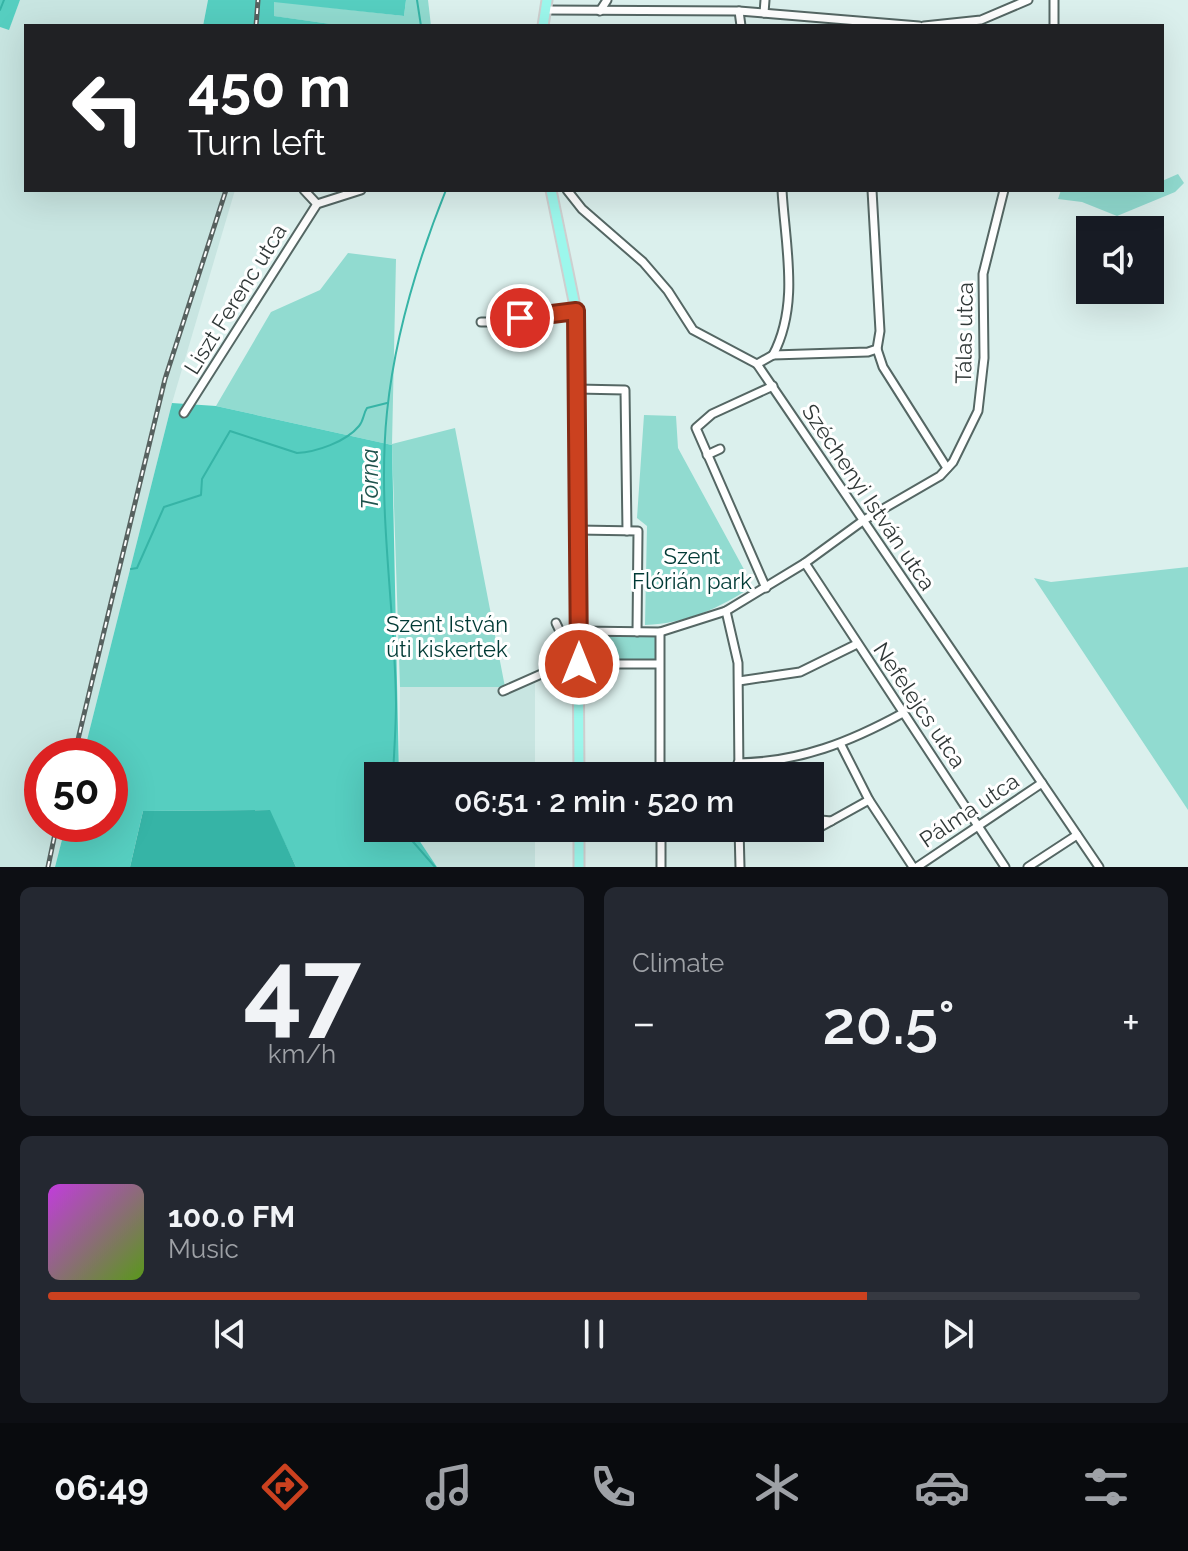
<!DOCTYPE html>
<html lang="en">
<head>
<meta charset="utf-8">
<style>
	:root { --surface:#171b24; --page:#242831; --text:#f1f3f6; --muted:#9ea1a6; --line:#363941; --accent:#cb411f }
	body { margin:0; font-family:Raleway,sans-serif; background:var(--page); color:var(--text); height:100vh; display:flex; flex-direction:column; font-size:30px; white-space:nowrap }
	* { box-sizing:border-box; margin:0 }
	p { font-size:26px; color:var(--muted) }
	.icon { flex:none; width:44px; height:44px; fill:none; stroke:currentColor; stroke-width:2; stroke-linecap:round; stroke-linejoin:round }
	.map { position:relative; height:867px; overflow:hidden }
	.drawer { display:flex; flex-direction:column; gap:20px; padding:20px; background:#0d0f14; flex:1 }
	.drawer>* { flex:none }
	.guide { position:absolute; left:24px; top:24px; width:1140px; height:168px; border-radius:0px; box-shadow:0 8px 32px #0002; background:#202124; color:#fff; overflow:hidden }
	.fabs { position:absolute; left:1076px; top:216px; display:grid; gap:16px }
	.fabs a { display:grid; place-items:center; width:88px; height:88px; border-radius:0px; background:var(--surface); box-shadow:0 8px 32px #0002; font-size:40px }
	.speed { position:absolute; left:24px; top:738px; display:flex; gap:16px; font-size:40px; font-weight:700; text-align:center }
	.speed>* { display:grid; place-content:center; width:104px; height:104px; border-radius:50%; background:var(--surface); box-shadow:0 8px 32px #0002; line-height:1 }
	.speed .limit { border:12px solid #d22; background:#fff; color:#111 }
	.pin { position:absolute; display:grid; place-items:center; width:68px; height:68px; color:#fff; margin:-34px; border:4px solid #fff; border-radius:50%; box-shadow:0 2px 8px #0007 }
	.me { position:absolute; width:88px; margin:-44px; rotate:0deg; stroke-linejoin:round; filter:drop-shadow(0 0 6px #0008) }
	.turn { display:flex; align-items:center; gap:28px; height:168px; padding:0 32px; font-size:36px }
	.turn .icon { width:104px; height:104px; stroke-width:2.5 }
	.turn b { display:block; font-size:56px; line-height:68px }
	.big { font-size:60px; font-weight:600; line-height:1.1 }
	.drawer .tile { flex:1; display:flex; flex-direction:column; justify-content:center; gap:12px; min-width:0; padding:0 28px; border-radius:12px; background:var(--page) }
	.drawer .dial { align-items:center; gap:0 }
	.dial b { font-size:104px; line-height:1 }
	.song { display:flex; align-items:center; gap:24px }
	.cover { width:96px; height:96px; border-radius:12px; background:linear-gradient(135deg,hsl(290 70% 55%),hsl(90 70% 35%)) }
	.played { height:8px; border-radius:4px; background:linear-gradient(90deg,var(--accent) 75%,var(--line) 75%) }
	.keys { display:flex; justify-content:space-around; direction:ltr }
	.heat { display:flex; justify-content:space-between; align-items:center; font-size:44px; direction:ltr }
	.drawer .tiles { flex:1; display:grid; gap:20px; grid-template-columns:1fr 1fr }
	.tile:last-child { grid-column:span 2 }
	.trip { position:absolute; left:364px; top:762px; width:460px; height:80px; border-radius:0px; background:var(--surface); box-shadow:0 8px 32px #0002; font-weight:600; line-height:80px; text-align:center }
	.dock { display:flex; height:128px; justify-content:space-around; align-items:center; background:#090b0e; color:var(--muted) }
	.dock .icon { width:56px; height:56px }
	.dock .on { color:var(--accent) }
	.dock b { font-size:36px; color:var(--text) }
	.map>svg:first-child { display:block }
	.built { fill:#c8e5e1 }
	.green { fill:#91dbd0 }
	.forest { fill:#56cec0 }
	.water { fill:#36b4a6 }
	.lines { fill:none; stroke-linecap:round; stroke-linejoin:round }
	.stream { stroke:#36b4a6; stroke-width:2 }
	.minor-casing { stroke:#556764; stroke-width:11 }
	.major-casing { stroke:#cecfcf; stroke-width:13 }
	.minor { stroke:#fff; stroke-width:7 }
	.major { stroke:#9cf7ec; stroke-width:9 }
	.rail-casing { stroke:#576260; stroke-width:5 }
	.rail { stroke:#fff; stroke-width:2; stroke-dasharray:6; stroke-linecap:butt }
	.route-casing { stroke:#842a14; stroke-width:20 }
	.route { stroke:#cb411f; stroke-width:14 }
	.labels { text-anchor:middle; stroke-width:6; stroke-linejoin:round; paint-order:stroke }
	.street-label { font-size:22px; fill:#313938; stroke:#fff }
	.park-label { font-size:22px; fill:#003a35; stroke:#fff }
	.water-label { font-size:24px; font-style:italic; fill:#1f534d; stroke:#fff }
</style>
</head>
<body>
<div class="map">
<svg width="1188" height="867" viewBox="0 0 1188 867">
	<rect width="100%" height="100%" fill="#dbf0ed"/>
	<g class="built">
		<polygon points="20,0 208,0 203,26 26,26 26,190 235,190 172,403 83,756 42,756 42,824 66,824 55,867 0,867 0,27 9,29"/>
		<polygon points="535,681 535,776 399,776 400,687 505,687"/>
		<polygon points="411,828 535,828 535,867 437,867"/>
	</g>
	<g class="green">
		<polygon points="406,0 428,0 431,26 345,26 273,16 274,1 404,16"/>
		<polygon points="1178,174 1184,183 1175,192 1117,216 1082,202 1058,199 1061,190 1162,190 1162,181"/>
		<polygon points="348,253 396,259 392,444 455,428 505,687 400,687 392,445 216,406 271,312 320,290"/>
		<path d="M644 415 676 416 678 448 753 586C718 609 687 623 645 625L647 526 637 518Z"/>
		<polygon points="1188,567 1188,810 1034,578 1051,582"/>
		<polygon points="593,636 656,636 656,663 593,662"/>
	</g>
	<g class="forest">
		<polygon points="0,0 20,0 9,30 0,27"/>
		<polygon points="208,0 406,0 404,16 274,2 274,16 345,26 203,26"/>
		<polygon points="172,403 216,406 392,445 399,776 378,776 378,828 411,828 437,867 296,867 269,810 143,811 130,867 55,867 66,824 110,824 110,756 83,756"/>
	</g>
	<polygon class="water" points="270,810 296,867 130,867 143,811"/>
	<g class="lines">
		<g class="stream">
			<polyline points="417,0 421,26"/>
			<polyline points="0,10 4,0"/>
			<path d="M131 569 137 568 164 507 201 495 202 479 230 431 297 453C316 452 346 442 359 426 364 420 363 414 367 408L387 403"/>
			<path d="M393 776C394 752 396 727 396 703 395 606 377 509 387 412 395 334 417 262 446 190"/>
			<polyline points="401,828 435,867"/>
		</g>
		<g class="minor-casing">
			<g id="minor">
				<polyline points="1054,0 1054,26"/>
				<polyline points="546,10 739,11 919,26"/>
				<polyline points="600,11 607,0"/>
				<polyline points="739,11 741,26"/>
				<polyline points="764,13 765,0"/>
				<polyline points="924,26 981,20 1028,0"/>
				<polyline points="304,190 317,204"/>
				<polyline points="567,190 582,209 643,262 668,291 693,330 757,364 1099,867"/>
				<polyline points="481,322 513,322 576,311"/>
				<polyline points="877,349 883,367 947,468"/>
				<path d="M773 355C800 304 785 245 782 190"/>
				<polyline points="757,364 773,355 868,352 877,349 880,331 872,190"/>
				<polyline points="577,389 625,390 627,531"/>
				<polyline points="184,413 317,204 361,190"/>
				<polyline points="707,455 720,449"/>
				<polyline points="578,530 638,531 637,632"/>
				<polyline points="805,563 1005,867"/>
				<polyline points="766,588 696,428 712,414 773,386"/>
				<polyline points="726,611 738,663 739,776"/>
				<polyline points="556,623 566,644 564,664"/>
				<polyline points="578,631 660,632 726,611 805,563 864,520 940,476 953,462 978,411 984,358 983,274 1004,190"/>
				<polyline points="660,632 660,776"/>
				<polyline points="739,681 800,672 857,644"/>
				<polyline points="503,691 564,664 659,664"/>
				<polyline points="841,745 869,800 913,867"/>
				<path d="M738 763C800 762 850 742 903 713"/>
				<polyline points="810,819 831,821"/>
				<polyline points="661,828 661,867"/>
				<polyline points="739,828 740,867"/>
				<polyline points="784,828 792,835 815,830 869,800"/>
				<polyline points="917,867 1042,783"/>
				<polyline points="1028,867 1077,835"/>
			</g>
		</g>
		<g class="major-casing">
			<g id="major">
				<polyline points="543,26 547,0"/>
				<polyline points="551,190 576,311 579,776"/>
				<polyline points="579,828 579,867"/>
			</g>
		</g>
		<use href="#minor" class="minor"/>
		<use href="#major" class="major"/>
		<g class="rail-casing">
			<g id="rail">
				<polyline points="256,26 258,0"/>
				<polyline points="74,756 165,379 226,190"/>
				<polyline points="48,867 57,824"/>
			</g>
		</g>
		<use href="#rail" class="rail"/>
	</g>
	<g class="lines">
		<g class="route-casing">
			<polyline id="route" points="520,318 576,311 579,664"/>
		</g>
		<use href="#route" class="route"/>
	</g>
	<g class="labels">
		<g class="street-label">
			<text transform="translate(235 299) rotate(-58)" y="8">Liszt Ferenc utca</text>
			<text transform="translate(964 333) rotate(-89)" y="8">Tálas utca</text>
			<text transform="translate(869 497) rotate(56)" y="8">Széchenyi István utca</text>
			<text transform="translate(920 705) rotate(56)" y="8">Nefelejcs utca</text>
			<text transform="translate(969 810) rotate(-34)" y="8">Pálma utca</text>
		</g>
		<g class="park-label">
			<text x="692" y="564">Szent<tspan x="692" dy="25">Flórián park</tspan></text>
			<text x="447" y="632">Szent István<tspan x="447" dy="25">úti kiskertek</tspan></text>
		</g>
		<g class="water-label">
			<text transform="translate(370 479) rotate(-90)" y="8">Torna</text>
		</g>
	</g>
</svg>
<div class="fabs">
<a><svg class="icon" aria-label="sound" viewBox="0 0 24 24"><path d="M4 9h4l5-4v14l-5-4H4zM17 9q2 3 0 6"/></svg></a>
</div>
<div class="speed"><div class="limit">50</div></div>
<div class="pin" style="left:520px;top:318px;background:#d93025"><svg class="icon" aria-label="arrive" viewBox="0 0 24 24"><path d="M6 21V4h12l-3 4 3 4H6"/></svg></div>
<svg class="me" style="left:579px;top:664px" viewBox="-20 -20 40 40"><circle r="17" fill="#cb411f" stroke="#fff" stroke-width="3"/><path d="M0-11L8 9 0 5-8 9z" fill="#fff"/></svg>
<div class="trip">06:51 · 2 min · 520 m</div>
<div class="guide">
<div class="turn"><svg class="icon" aria-label="left" viewBox="0 0 24 24"><path d="M17 20v-9H6M10 6l-5 5 5 5"/></svg><div><b>450 m</b>Turn left</div></div>
</div>
</div>
<section class="drawer">
<div class="tiles">
<div class="tile dial"><b>47</b><p>km/h</p></div>
<div class="tile"><p>Climate</p>
<div class="heat"><a>−</a><b class="big">20.5°</b><a>+</a></div>
</div>
<div class="tile">
<div class="song"><i class="cover"></i><div><b>100.0 FM</b><p>Music</p></div></div>
<div class="played"></div>
<div class="keys"><svg class="icon" aria-label="previous" viewBox="0 0 24 24"><path d="M18 5L8 12l10 7zM5 5v14"/></svg><svg class="icon" aria-label="pause" viewBox="0 0 24 24"><path d="M8 5v14M16 5v14"/></svg><svg class="icon" aria-label="next" viewBox="0 0 24 24"><path d="M6 5l10 7-10 7zM19 5v14"/></svg></div>
</div>
</div>
</section>
<nav class="dock">
<b>06:49</b>
<svg class="icon on" aria-label="directions" viewBox="0 0 24 24"><path d="M12 3l9 9-9 9-9-9zM9 14v-3h6M13 9l2 2-2 2"/></svg>
<svg class="icon" aria-label="music" viewBox="0 0 24 24"><path d="M9 18V5l10-2v13"/><circle cx="6" cy="18" r="3"/><circle cx="16" cy="16" r="3"/></svg>
<svg class="icon" aria-label="phone" viewBox="0 0 24 24"><path d="M5 4h4l2 5-3 2q2 4 5 5l2-3 5 2v4C11 20 4 13 5 4z"/></svg>
<svg class="icon" aria-label="climate" viewBox="0 0 24 24"><path d="M12 3v18M4 7l16 10M4 17L20 7"/></svg>
<svg class="icon" aria-label="car" viewBox="0 0 24 24"><path d="M5 17H2v-5l4-1 3-4h7l3 4 3 1v5h-3M9 17h6M6 11h13"/><circle cx="7" cy="17" r="2"/><circle cx="17" cy="17" r="2"/></svg>
<svg class="icon" aria-label="filters" viewBox="0 0 24 24"><path d="M4 7h16M4 17h16"/><circle cx="9" cy="7" r="2"/><circle cx="15" cy="17" r="2"/></svg>
</nav>
</body>
</html>
